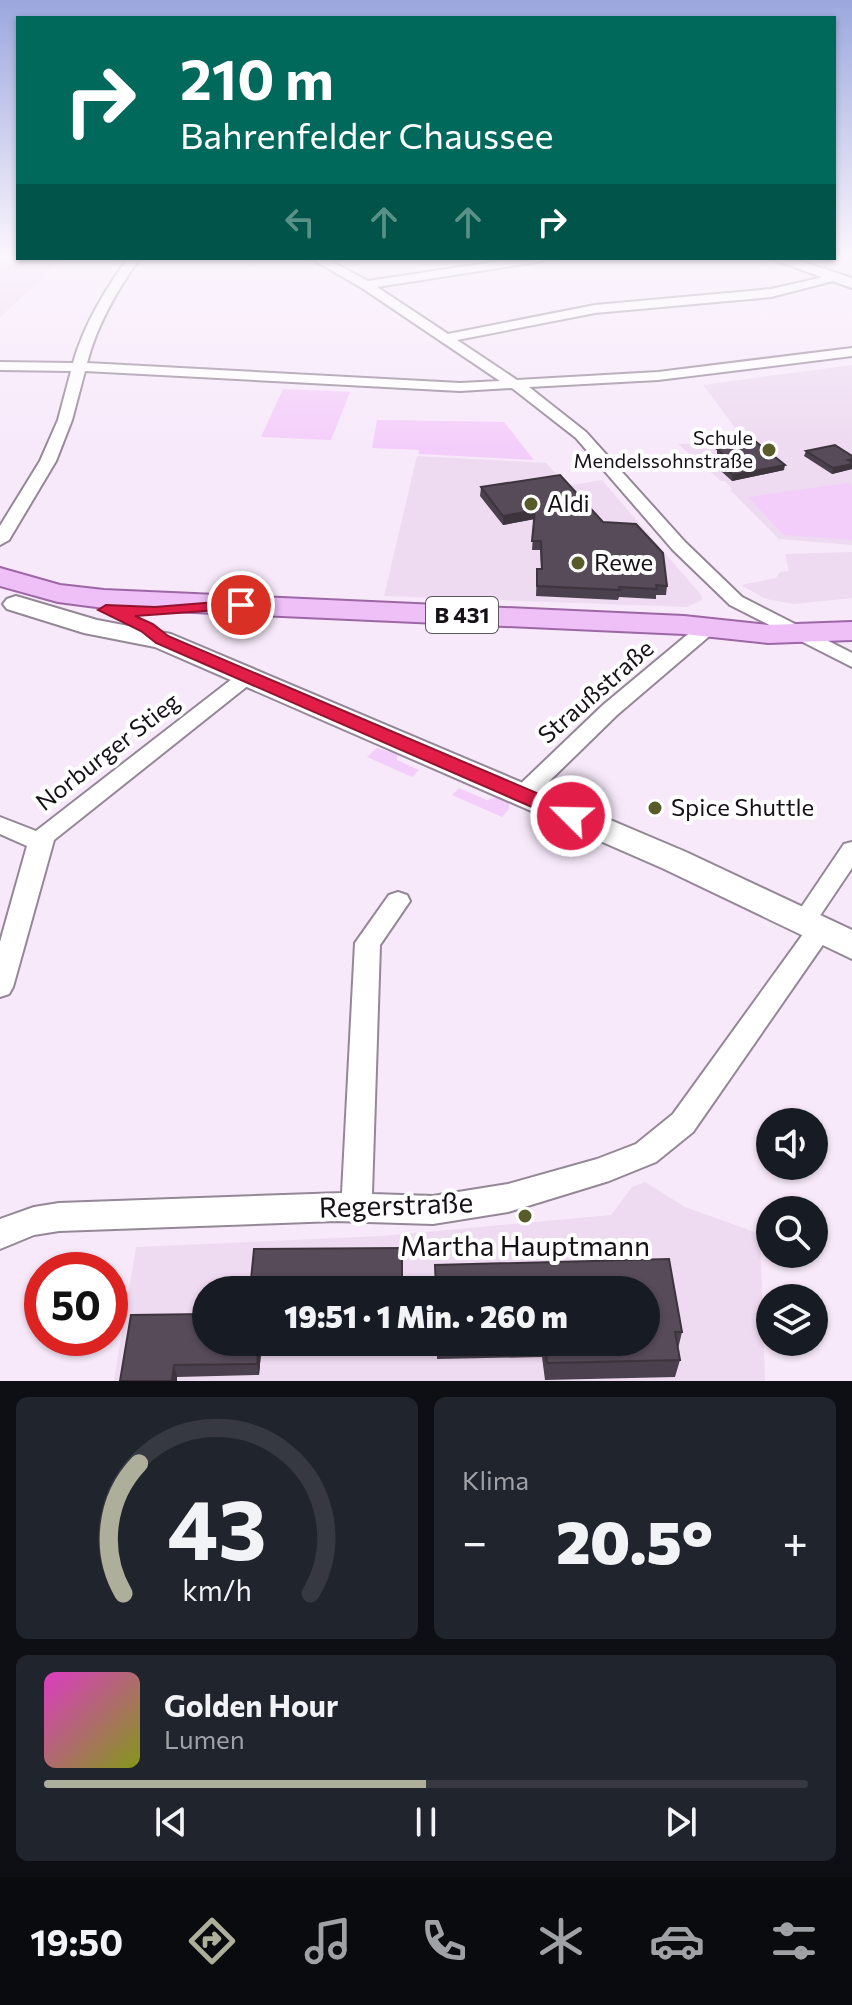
<!DOCTYPE html>
<html lang="de">
<head>
<meta charset="utf-8">
<style>
	:root { --surface:#171b24; --page:#20242c; --text:#f1f3f6; --muted:#9ea1a6; --line:#363941; --accent:#adaf9a }
	body { margin:0; font-family:Commissioner,sans-serif; background:var(--page); color:var(--text); height:100vh; display:flex; flex-direction:column; font-size:30px; white-space:nowrap }
	* { box-sizing:border-box; margin:0 }
	p { font-size:26px; color:var(--muted) }
	.icon { flex:none; width:44px; height:44px; fill:none; stroke:currentColor; stroke-width:2; stroke-linecap:round; stroke-linejoin:round }
	.map { position:relative; height:1381px; overflow:hidden }
	.side { display:flex; flex-direction:column; gap:16px; padding:16px; background:#0d0f14; flex:1 }
	.side>* { flex:none }
	.banner { position:absolute; left:16px; top:16px; width:820px; height:244px; border-radius:0px; box-shadow:0 2px 6px #0004; background:#00695c; color:#fff; overflow:hidden }
	.fabs { position:absolute; left:756px; top:1108px; display:grid; gap:16px }
	.fabs a { display:grid; place-items:center; width:72px; height:72px; border-radius:50%; background:var(--surface); box-shadow:0 2px 6px #0004; font-size:40px }
	.speed { position:absolute; left:24px; top:1252px; display:flex; gap:16px; font-size:40px; font-weight:700; text-align:center }
	.speed>* { display:grid; place-content:center; width:104px; height:104px; border-radius:50%; background:var(--surface); box-shadow:0 2px 6px #0004; line-height:1 }
	.speed .limit { border:12px solid #d22; background:#fff; color:#111 }
	.pin { position:absolute; display:grid; place-items:center; width:68px; height:68px; color:#fff; margin:-34px; border:4px solid #fff; border-radius:50%; box-shadow:0 2px 8px #0007 }
	.me { position:absolute; width:88px; margin:-44px; rotate:293deg; stroke-linejoin:round; filter:drop-shadow(0 0 6px #0008) }
	.turn { display:flex; align-items:center; gap:28px; height:168px; padding:0 32px; font-size:36px }
	.turn .icon { width:104px; height:104px; stroke-width:2.5 }
	.turn b { display:block; font-size:56px; line-height:68px }
	.lanes { display:flex; align-items:center; height:76px; padding:0 32px; background:#0003; justify-content:center; gap:40px; direction:ltr }
	.lanes .off { opacity:.35 }
	.big { font-size:60px; font-weight:800; line-height:1.1 }
	.side .widget { flex:1; display:flex; flex-direction:column; justify-content:center; gap:12px; min-width:0; padding:0 28px; border-radius:12px; background:var(--page) }
	.side .dial { align-items:center; gap:0 }
	.dial svg { height:208px; overflow:visible; fill:none; stroke:var(--line); stroke-width:7; stroke-linecap:round; text-anchor:middle }
	.dial text { fill:var(--text); stroke:none }
	.song { display:flex; align-items:center; gap:24px }
	.cover { width:96px; height:96px; border-radius:12px; background:linear-gradient(135deg,hsl(310 70% 55%),hsl(70 70% 35%)) }
	.played { height:8px; border-radius:4px; background:linear-gradient(90deg,var(--accent) 50%,var(--line) 50%) }
	.keys { display:flex; justify-content:space-around; direction:ltr }
	.heat { display:flex; justify-content:space-between; align-items:center; font-size:44px; direction:ltr }
	.side .tiles { flex:1; display:grid; gap:16px; grid-template-columns:1fr 1fr }
	.widget:last-child { grid-column:span 2 }
	.trip { position:absolute; left:192px; top:1276px; width:468px; height:80px; border-radius:40px; background:var(--surface); box-shadow:0 2px 6px #0004; font-weight:800; line-height:80px; text-align:center }
	.tab-bar { display:flex; height:128px; justify-content:space-around; align-items:center; background:#090b0e; color:var(--muted) }
	.tab-bar .icon { width:56px; height:56px }
	.tab-bar .active { color:var(--accent) }
	.tab-bar b { font-size:36px; color:var(--text) }
	.map>svg:first-child { display:block }
	.built { fill:#eedaf1; fill-rule:evenodd }
	.green { fill:#f4cefa }
	.lines { fill:none; stroke-linecap:round; stroke-linejoin:round }
	.minor-casing { stroke:#948796; stroke-width:4 }
	.tertiary-casing { stroke:#948796; stroke-width:4 }
	.secondary-casing { stroke:#948796; stroke-width:4 }
	.primary-casing { stroke:#9d67a6; stroke-width:4 }
	.minor { fill:#fff; fill-rule:evenodd }
	.tertiary { fill:#fff; fill-rule:evenodd }
	.secondary { fill:#fff; fill-rule:evenodd }
	.primary { fill:#efbff8; fill-rule:evenodd }
	.wall { fill:#4b404d }
	.shaded-wall { fill:#3d343e }
	.building { fill:#574b59; stroke:#3d343e; stroke-width:2 }
	.route { fill:#e11d48; stroke:#92132f; stroke-width:2 }
	.poi-dot { fill:#595c29; stroke:#fff; stroke-width:3 }
	.labels { text-anchor:middle; stroke-width:8; stroke-linejoin:round; paint-order:stroke }
	.far-poi-label { font-size:20px; fill:#161117; stroke:#fff; text-anchor:end }
	.shield { fill:#fff; stroke:#5c585d; stroke-width:2 }
	.shield-label { font-size:22px; font-weight:bold; fill:#161117 }
	.poi-label { font-size:24px; fill:#161117; stroke:#fff; text-anchor:start }
	.street-label { font-size:24px; fill:#161117; stroke:#fff }
	.near-street-label { font-size:28px; fill:#161117; stroke:#fff }
	.near-poi-label { font-size:28px; fill:#161117; stroke:#fff }
</style>
</head>
<body>
<div class="map">
<svg width="852" height="1381" viewBox="0 0 852 1381">
	<rect width="100%" height="100%" fill="#f7e9fa"/>
	<g class="built">
		<polygon points="0,254 18,254 18,258 64,258 0,317"/>
		<polygon points="852,365 852,545 779,539 730,490 732,489 725,481 721,481 678,444 746,442 703,385"/>
		<polygon points="417,456 546,463 567,486 602,480 702,596 702,600 687,607 384,596"/>
		<polygon points="852,552 852,598 794,604 766,599 741,585 776,578 780,572 789,571 785,554"/>
		<path d="M645 1182 685 1207 760 1234 765 1381H114L136 1247 382 1236 611 1215 632 1187ZM206 1290H646V1342H206Z"/>
	</g>
	<g class="green">
		<polygon points="283,389 350,392 331,440 261,437"/>
		<polygon points="377,420 504,422 534,460 419,454 418,450 372,448"/>
		<polygon points="848,483 852,486 852,540 784,535 748,497"/>
		<polygon points="377,748 397,754 397,760 419,770 412,777 367,757"/>
		<polygon points="459,788 487,800 497,797 509,802 509,809 502,817 452,795"/>
	</g>
	<g class="lines">
		<g class="minor-casing">
			<g id="minor">
				<path d="M128 258H140C117 290 97 324 87 363L460 383 500 381 362 288 310 258H325L368 281 520 258H549L543 261 377 287 448 334 595 305 771 289 837 274V280L771 297 595 313 457 340 517 380 658 372 852 348V356L658 380 529 387 586 432 685 542 742 597 852 653V667L730 605 673 550 576 438 512 388 460 391 85 371 72 420 56 461 9 540 0 545V526L40 461 58 420 71 371 0 370V362L73 363C84 324 105 290 128 258Z"/>
				<polygon points="706,623 715,629 713,633 617,715 530,800 514,800 511,795 514,790 603,705 699,625"/>
				<polygon points="248,670 258,676 255,680 54,840 13,987 9,994 0,997 0,942 27,846 0,834 0,817 36,831 241,672"/>
				<polygon points="852,842 852,868 817,920 829,922 832,929 829,936 693,1132 656,1162 609,1181 508,1212 433,1224 336,1221 59,1231 34,1235 0,1249 0,1219 34,1207 59,1203 342,1193 355,943 389,895 398,892 407,895 410,901 380,945 372,1194 433,1196 508,1184 597,1159 636,1144 673,1114 806,930 795,928 792,921 844,844"/>
			</g>
		</g>
		<g class="tertiary-casing">
			<polygon id="tertiary" points="769,258 791,258 852,278 852,288"/>
		</g>
		<g class="secondary-casing">
			<polygon id="secondary" points="16,596 97,620 171,634 686,852 852,930 852,959 662,868 155,647 84,633 7,609 3,604 7,599"/>
		</g>
		<g class="primary-casing">
			<polygon id="primary" points="0,568 60,585 104,590 684,616 768,625 852,622 852,640 768,643 684,634 104,608 58,602 0,586"/>
		</g>
		<use href="#minor" class="minor"/>
		<use href="#tertiary" class="tertiary"/>
		<use href="#secondary" class="secondary"/>
		<use href="#primary" class="primary"/>
	</g>
	<g class="wall">
		<polygon points="717,449 784,470 732,481 711,462 712,457 719,456 717,454"/>
		<polygon points="806,451 852,456 852,469 832,474 804,456"/>
		<polygon points="481,487 603,522 667,586 666,595 656,595 656,599 619,597 618,600 536,596 537,569 541,569 540,550 532,550 534,519 503,525 480,496"/>
		<polygon points="669,1259 682,1332 678,1349 680,1360 675,1377 545,1380 542,1357 437,1359 437,1342 646,1342 646,1290 435,1290 435,1265"/>
		<polygon points="206,1342 262,1342 259,1375 177,1377 120,1381"/>
	</g>
	<g class="shaded-wall">
		<polygon points="852,459 852,469 832,474 833,468"/>
		<polygon points="785,465 784,470 732,481 733,475"/>
		<polygon points="535,510 535,519 503,525 503,516"/>
		<polygon points="259,1342 262,1342 259,1375 257,1364"/>
		<polygon points="174,1365 177,1377 177,1381 172,1381"/>
	</g>
	<g class="building">
		<polygon points="755,441 785,465 733,475 712,457 724,455 717,449"/>
		<polygon points="835,445 852,456 852,459 848,460 852,462 852,464 833,468 806,451"/>
		<polygon points="560,475 603,522 636,524 663,553 667,586 656,585 657,589 619,587 620,590 537,586 537,569 542,569 541,541 532,541 535,510 503,516 481,487"/>
		<polygon points="402,1248 402,1290 250,1290 254,1249"/>
		<polygon points="669,1259 682,1332 675,1332 680,1360 547,1363 545,1342 646,1342 646,1290 436,1290 435,1265"/>
		<polygon points="206,1314 206,1342 259,1342 257,1364 174,1365 172,1381 120,1381 131,1315"/>
	</g>
	<linearGradient id="sky" x2="0" y2="1"><stop stop-color="#9ba8de"/><stop offset="0.57" stop-color="#fbf5fd"/><stop offset="1" stop-color="#fbf5fd" stop-opacity="0"/></linearGradient>
	<rect width="852" height="447" fill="url(#sky)"/>
	<polygon class="route" points="241,600 249,605 247,608 135,616 153,624 168,636 579,811 582,816 579,821 564,821 156,643 141,631 98,610 106,605 155,607"/>
	<g class="poi-dot">
		<circle cx="769" cy="450" r="8"/>
		<circle cx="531" cy="504" r="8"/>
		<circle cx="578" cy="563" r="8"/>
		<circle cx="655" cy="808" r="8"/>
		<circle cx="525" cy="1216" r="8"/>
	</g>
	<g class="labels">
		<g class="far-poi-label">
			<text x="753" y="445">Schule<tspan x="753" dy="23">Mendelssohnstraße</tspan></text>
		</g>
		<rect class="shield" x="426" y="597" width="72" height="36" rx="6"/>
		<g class="shield-label">
			<text x="462" y="623">B 431</text>
		</g>
		<g class="poi-label">
			<text x="547" y="512">Aldi</text>
			<text x="594" y="571">Rewe</text>
			<text x="671" y="816">Spice Shuttle</text>
		</g>
		<g class="street-label">
			<text transform="translate(596 692) rotate(-41)" y="8">Straußstraße</text>
			<text transform="translate(108 752) rotate(-38)" y="8">Norburger Stieg</text>
		</g>
		<g class="near-street-label">
			<text transform="translate(396 1205) rotate(-2)" y="10">Regerstraße</text>
		</g>
		<g class="near-poi-label">
			<text x="525" y="1256">Martha Hauptmann</text>
		</g>
	</g>
</svg>
<div class="fabs">
<a><svg class="icon" aria-label="sound" viewBox="0 0 24 24"><path d="M4 9h4l5-4v14l-5-4H4zM17 9q2 3 0 6"/></svg></a>
<a><svg class="icon" aria-label="search" viewBox="0 0 24 24"><circle cx="10" cy="10" r="6"/><path d="M15 15l6 6"/></svg></a>
<a><svg class="icon" aria-label="layers" viewBox="0 0 24 24"><path d="M12 4l9 5-9 5-9-5zM3 14l9 5 9-5"/></svg></a>
</div>
<div class="speed"><div class="limit">50</div></div>
<div class="pin" style="left:241px;top:605px;background:#d93025"><svg class="icon" aria-label="arrive" viewBox="0 0 24 24"><path d="M6 21V4h12l-3 4 3 4H6"/></svg></div>
<svg class="me" style="left:571px;top:816px" viewBox="-20 -20 40 40"><circle r="17" fill="#e11d48" stroke="#fff" stroke-width="3"/><path d="M0-11L8 9 0 5-8 9z" fill="#fff"/></svg>
<div class="trip">19:51 · 1 Min. · 260 m</div>
<div class="banner">
<div class="turn"><svg class="icon" aria-label="right" viewBox="0 0 24 24"><path d="M7 20v-9h11M14 6l5 5-5 5"/></svg><div><b>210 m</b>Bahrenfelder Chaussee</div></div>
<div class="lanes"><svg class="icon off" aria-label="left" viewBox="0 0 24 24"><path d="M17 20v-9H6M10 6l-5 5 5 5"/></svg><svg class="icon off" aria-label="ahead" viewBox="0 0 24 24"><path d="M12 20V5M6 11l6-6 6 6"/></svg><svg class="icon off" aria-label="ahead" viewBox="0 0 24 24"><path d="M12 20V5M6 11l6-6 6 6"/></svg><svg class="icon" aria-label="right" viewBox="0 0 24 24"><path d="M7 20v-9h11M14 6l5 5-5 5"/></svg></div>
</div>
</div>
<section class="side">
<div class="tiles">
<div class="widget dial"><svg viewBox="0 0 100 80">
<path d="M14 69A42 42 0 1 1 86 69"/>
<path d="M14 69A42 42 0 0 1 20 19" stroke="#adaf9a"/>
<text x="50" y="56" font-size="32" font-weight="700">43</text>
<text x="50" y="72" font-size="11">km/h</text>
</svg></div>
<div class="widget"><p>Klima</p>
<div class="heat"><a>−</a><b class="big">20.5°</b><a>+</a></div>
</div>
<div class="widget">
<div class="song"><i class="cover"></i><div><b>Golden Hour</b><p>Lumen</p></div></div>
<div class="played"></div>
<div class="keys"><svg class="icon" aria-label="previous" viewBox="0 0 24 24"><path d="M18 5L8 12l10 7zM5 5v14"/></svg><svg class="icon" aria-label="pause" viewBox="0 0 24 24"><path d="M8 5v14M16 5v14"/></svg><svg class="icon" aria-label="next" viewBox="0 0 24 24"><path d="M6 5l10 7-10 7zM19 5v14"/></svg></div>
</div>
</div>
</section>
<nav class="tab-bar">
<b>19:50</b>
<svg class="icon active" aria-label="directions" viewBox="0 0 24 24"><path d="M12 3l9 9-9 9-9-9zM9 14v-3h6M13 9l2 2-2 2"/></svg>
<svg class="icon" aria-label="music" viewBox="0 0 24 24"><path d="M9 18V5l10-2v13"/><circle cx="6" cy="18" r="3"/><circle cx="16" cy="16" r="3"/></svg>
<svg class="icon" aria-label="phone" viewBox="0 0 24 24"><path d="M5 4h4l2 5-3 2q2 4 5 5l2-3 5 2v4C11 20 4 13 5 4z"/></svg>
<svg class="icon" aria-label="climate" viewBox="0 0 24 24"><path d="M12 3v18M4 7l16 10M4 17L20 7"/></svg>
<svg class="icon" aria-label="car" viewBox="0 0 24 24"><path d="M5 17H2v-5l4-1 3-4h7l3 4 3 1v5h-3M9 17h6M6 11h13"/><circle cx="7" cy="17" r="2"/><circle cx="17" cy="17" r="2"/></svg>
<svg class="icon" aria-label="filters" viewBox="0 0 24 24"><path d="M4 7h16M4 17h16"/><circle cx="9" cy="7" r="2"/><circle cx="15" cy="17" r="2"/></svg>
</nav>
</body>
</html>
